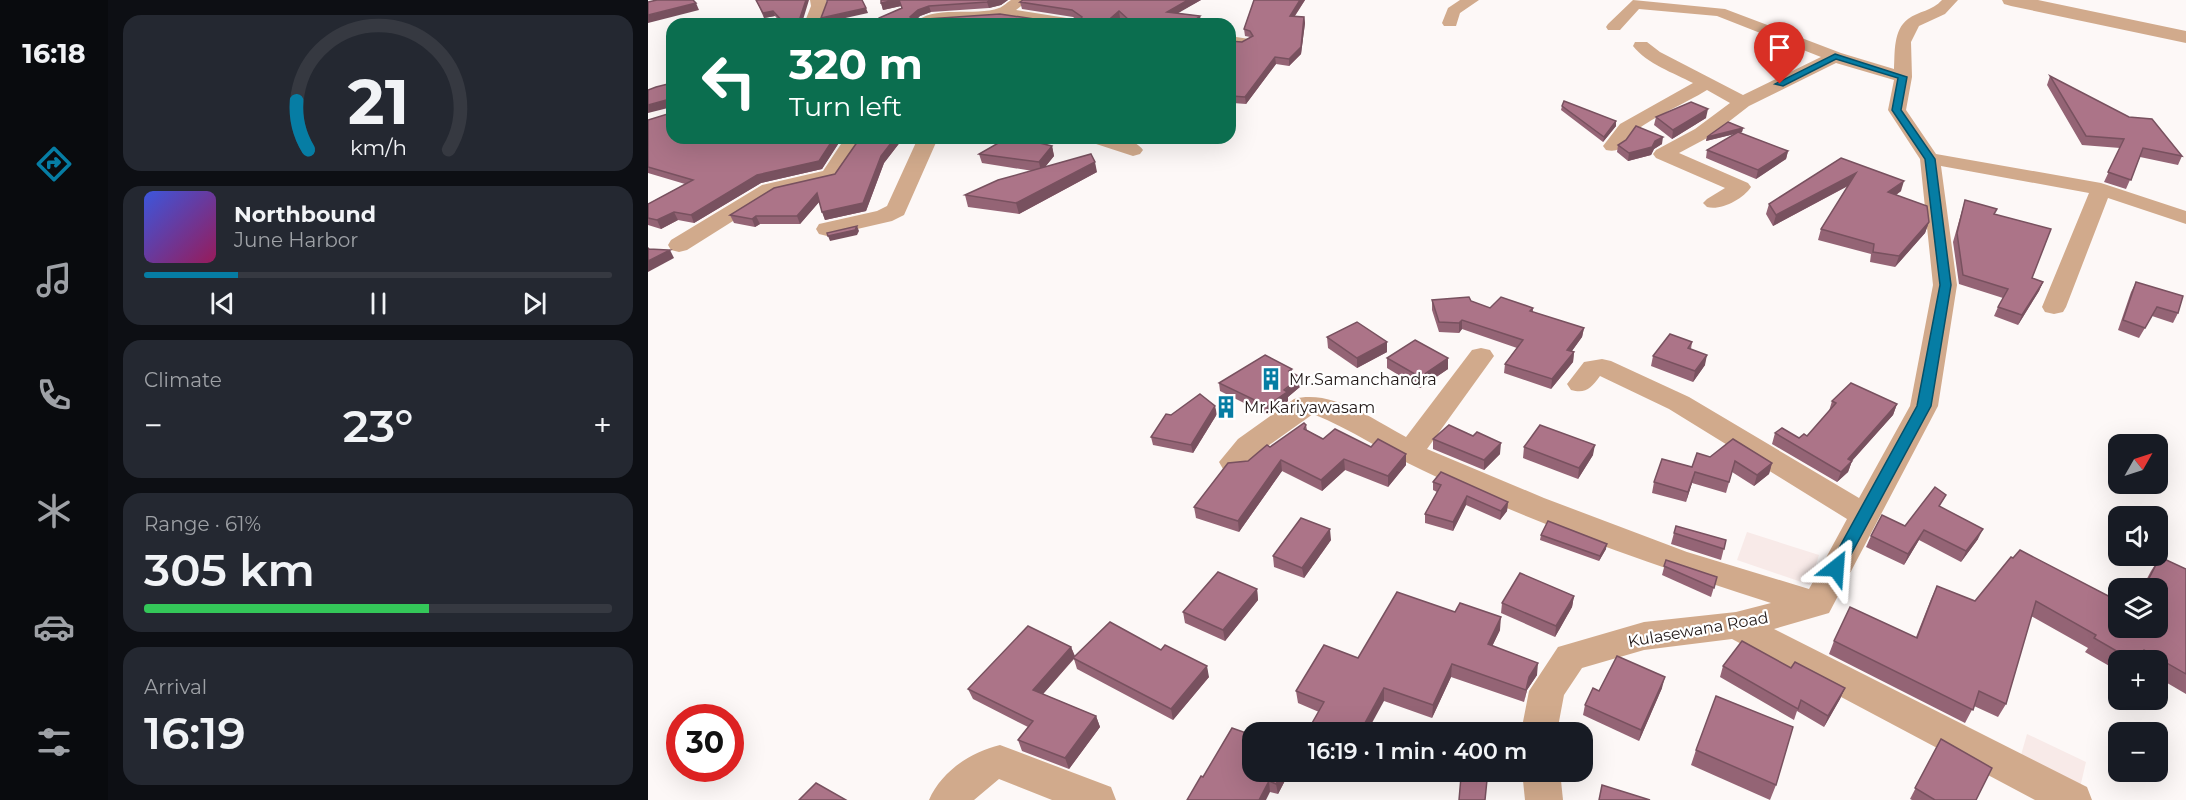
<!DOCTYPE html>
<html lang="en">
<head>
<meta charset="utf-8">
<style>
	:root { --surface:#171b24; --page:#242831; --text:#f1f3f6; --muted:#9ea1a6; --line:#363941; --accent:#067da4 }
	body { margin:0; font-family:Montserrat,sans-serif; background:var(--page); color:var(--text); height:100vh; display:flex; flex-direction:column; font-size:22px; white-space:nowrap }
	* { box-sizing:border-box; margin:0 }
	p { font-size:20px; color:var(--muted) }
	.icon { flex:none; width:33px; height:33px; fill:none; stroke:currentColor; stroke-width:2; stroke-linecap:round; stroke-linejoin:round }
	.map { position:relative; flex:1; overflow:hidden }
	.panel { display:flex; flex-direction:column; gap:15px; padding:15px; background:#0d0f14; width:540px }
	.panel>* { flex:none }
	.guide { position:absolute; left:18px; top:18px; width:570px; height:126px; border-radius:18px; box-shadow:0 6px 24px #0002; background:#0b6e4f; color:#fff; overflow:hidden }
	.needle { width:39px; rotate:51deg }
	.controls { position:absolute; left:1460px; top:434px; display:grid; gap:12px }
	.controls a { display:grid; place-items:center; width:60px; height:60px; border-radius:12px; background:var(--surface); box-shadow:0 6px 24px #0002; font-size:30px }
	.speed { position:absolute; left:18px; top:704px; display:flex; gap:12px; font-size:30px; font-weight:700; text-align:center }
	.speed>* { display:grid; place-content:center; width:78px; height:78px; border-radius:50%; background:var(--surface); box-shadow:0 6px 24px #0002; line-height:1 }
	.speed .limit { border:9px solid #d22; background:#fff; color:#111 }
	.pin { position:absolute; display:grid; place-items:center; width:51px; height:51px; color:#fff; margin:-62px -26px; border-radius:50% 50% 50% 0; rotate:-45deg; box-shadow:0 0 6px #0007 }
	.pin .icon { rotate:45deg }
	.me { position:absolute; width:66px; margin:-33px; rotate:28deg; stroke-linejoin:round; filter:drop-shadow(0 0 4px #0008) }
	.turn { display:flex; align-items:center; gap:21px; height:126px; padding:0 24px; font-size:27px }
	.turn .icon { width:78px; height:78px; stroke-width:2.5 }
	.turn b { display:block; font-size:42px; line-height:51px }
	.big { font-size:45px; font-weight:600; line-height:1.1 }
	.panel .card { flex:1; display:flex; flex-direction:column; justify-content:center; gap:9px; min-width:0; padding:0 21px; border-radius:18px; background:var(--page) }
	.panel .dial { align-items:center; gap:0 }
	.dial svg { height:156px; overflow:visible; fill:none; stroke:var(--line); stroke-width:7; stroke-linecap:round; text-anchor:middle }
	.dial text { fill:var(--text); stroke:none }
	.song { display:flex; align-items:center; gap:18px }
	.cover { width:72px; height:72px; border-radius:9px; background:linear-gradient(135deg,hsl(230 70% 55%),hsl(330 70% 35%)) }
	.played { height:6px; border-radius:3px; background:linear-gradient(90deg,var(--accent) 20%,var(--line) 20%) }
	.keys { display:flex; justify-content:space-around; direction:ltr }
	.heat { display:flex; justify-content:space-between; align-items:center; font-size:33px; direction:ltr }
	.charge { height:9px; border-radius:4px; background:linear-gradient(90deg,#34c759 61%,var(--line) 0) }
	.trip { position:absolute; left:594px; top:722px; width:351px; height:60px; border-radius:18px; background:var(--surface); box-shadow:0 6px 24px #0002; font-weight:600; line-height:60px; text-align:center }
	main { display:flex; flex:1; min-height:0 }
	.tabs { display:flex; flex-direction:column; width:108px; justify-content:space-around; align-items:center; background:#090b0e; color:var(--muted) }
	.tabs .icon { width:42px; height:42px }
	.tabs .active { color:var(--accent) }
	.tabs b { font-size:27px; color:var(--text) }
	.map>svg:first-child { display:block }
	.built { fill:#f8eae8 }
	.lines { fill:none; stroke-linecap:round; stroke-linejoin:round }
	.minor { fill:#d1aa8c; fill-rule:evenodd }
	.tertiary { fill:#d1aa8c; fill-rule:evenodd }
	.wall { fill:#946475 }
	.shaded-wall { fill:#78515f }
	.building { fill:#ac7488; stroke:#78515f; stroke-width:1.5 }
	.route { fill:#067da4; stroke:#04516b; stroke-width:1.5 }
	.labels { text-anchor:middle; stroke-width:4.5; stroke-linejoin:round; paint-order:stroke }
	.poi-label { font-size:16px; fill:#221918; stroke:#fff; text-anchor:start }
	.street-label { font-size:16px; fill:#221918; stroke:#fff }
</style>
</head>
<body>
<main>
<nav class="tabs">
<b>16:18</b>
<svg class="icon active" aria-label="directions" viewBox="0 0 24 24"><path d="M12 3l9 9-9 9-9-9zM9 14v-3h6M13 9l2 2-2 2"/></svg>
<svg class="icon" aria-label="music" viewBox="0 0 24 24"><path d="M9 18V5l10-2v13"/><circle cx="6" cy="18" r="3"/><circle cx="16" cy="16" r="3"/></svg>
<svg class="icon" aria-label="phone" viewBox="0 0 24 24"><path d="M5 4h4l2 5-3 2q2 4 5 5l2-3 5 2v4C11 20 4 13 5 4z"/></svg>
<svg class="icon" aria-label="climate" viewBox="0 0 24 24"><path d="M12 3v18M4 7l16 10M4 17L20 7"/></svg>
<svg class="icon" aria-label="car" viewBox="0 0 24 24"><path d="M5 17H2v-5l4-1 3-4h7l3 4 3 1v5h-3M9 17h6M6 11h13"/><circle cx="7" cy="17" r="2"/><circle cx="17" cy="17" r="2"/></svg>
<svg class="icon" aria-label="filters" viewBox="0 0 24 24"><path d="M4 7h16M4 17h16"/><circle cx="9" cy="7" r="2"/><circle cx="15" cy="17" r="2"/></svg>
</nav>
<section class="panel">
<div class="card dial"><svg viewBox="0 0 100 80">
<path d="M14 69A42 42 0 1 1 86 69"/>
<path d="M14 69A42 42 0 0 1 8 44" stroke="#067da4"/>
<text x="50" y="56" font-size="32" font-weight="700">21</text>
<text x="50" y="72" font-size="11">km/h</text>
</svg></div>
<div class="card">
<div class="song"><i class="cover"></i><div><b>Northbound</b><p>June Harbor</p></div></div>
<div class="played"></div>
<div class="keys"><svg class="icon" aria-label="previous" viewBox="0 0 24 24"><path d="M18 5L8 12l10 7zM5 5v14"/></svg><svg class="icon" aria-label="pause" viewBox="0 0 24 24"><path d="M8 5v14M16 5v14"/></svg><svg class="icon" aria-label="next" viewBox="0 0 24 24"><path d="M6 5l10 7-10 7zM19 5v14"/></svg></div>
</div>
<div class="card"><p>Climate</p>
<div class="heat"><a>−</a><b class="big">23°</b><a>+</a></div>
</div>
<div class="card"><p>Range · 61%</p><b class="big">305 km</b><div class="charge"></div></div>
<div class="card"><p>Arrival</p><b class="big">16:19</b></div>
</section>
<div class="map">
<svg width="1538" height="800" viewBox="0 0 1538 800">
	<rect width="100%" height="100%" fill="#fdf8f7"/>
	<g class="built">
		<polygon points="1099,532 1171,555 1162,585 1089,560"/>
		<polygon points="1379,734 1438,762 1431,792 1371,762"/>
	</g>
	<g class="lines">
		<g class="minor">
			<polygon points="162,0 178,0 179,6 172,24 156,24 163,6"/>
			<path d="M363 0H381L368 10 425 19 433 24H394L354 18 266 24C283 4 328 17 351 8 355 7 359 2 363 0Z"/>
			<polygon points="812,0 831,0 812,13 808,26 796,26 794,23 800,8"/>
			<path d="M985 0 1077 9 1193 53 1246 69C1247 53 1245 30 1260 19 1271 11 1284 11 1294 0H1310L1297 14 1271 26 1263 42 1264 77 1258 110 1288 154 1453 183 1538 211V224L1460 198 1418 307 1415 312 1406 314 1397 312 1394 307 1441 193 1293 166 1309 285 1290 406 1181 613 1126 629 1439 787 1444 800H1387L1084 639 996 650 934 668 916 695 909 732H873L881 691 910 647 996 622 1088 612 1123 603C1005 565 886 524 774 470 737 453 703 429 665 414L610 453 595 469 585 472 575 469 571 462 590 439 646 399C684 389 726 420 758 437L824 350 833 348 842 350 846 356 779 449 896 498 1039 552 1161 589 1199 519 1021 409 952 376C943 388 938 394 923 390L919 384 936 362 954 359 963 361 1041 397 1211 498 1262 406 1285 285 1272 159 1240 110 1246 80 1188 63 1101 106 1061 137 1031 153 1100 183 1103 187C1095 199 1073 211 1059 207L1055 203 1059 199 1077 188 1008 158 1005 154 1008 150 1047 129 1082 103 1059 90C1036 104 1009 115 987 131 976 140 976 154 958 150L955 146 972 124 1045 83C1026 73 999 64 985 46L987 42H999L1012 52 1095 95 1173 57 1069 16 991 9 972 30H960L958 27 960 24Z"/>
			<polygon points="582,36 601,39 603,42 595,47 582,46"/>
			<polygon points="197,138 217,138 189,180 128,194 39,250 31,252 23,250 20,245 23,240 114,185 175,171"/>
			<polygon points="270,138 290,138 256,215 244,221 179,236 171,234 168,229 171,224 229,211 239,206"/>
			<path d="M439 138C455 138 485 135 495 150L492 154 485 156 442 142Z"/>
			<path d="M352 745 463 787 468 800H404L351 779 326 800H281C293 772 322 752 352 745Z"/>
			<polygon points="874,771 912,771 915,800 877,800"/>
		</g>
		<polygon class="tertiary" points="1354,0 1390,0 1538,31 1538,43 1363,6 1356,4"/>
	</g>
	<g class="wall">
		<polygon points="108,0 154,21 160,24 134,24 127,16 116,18"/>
		<polygon points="360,0 353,5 341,8 283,12 272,16 269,19 429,20 425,17 374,9 372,2 375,0 553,0 529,13 552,16 553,23 551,24 478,24 472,18 465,24 231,24 253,8 253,6 235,10 233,3"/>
		<polygon points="606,0 657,0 647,16 656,17 657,23 653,54 641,66 628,64 598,104 585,103 582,105 594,42 602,37 597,36 596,29"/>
		<polygon points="1402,76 1534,156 1530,165 1492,157 1478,189 1456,182 1472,148 1434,145 1399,85"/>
		<polygon points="914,106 968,121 968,126 955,142 913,110"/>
		<polygon points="23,113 24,138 194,138 174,169 113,183 46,223 30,220 13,229 0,225 0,204 37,184 0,173 0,120"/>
		<polygon points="1008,117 1058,118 1024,139 1006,125"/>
		<polygon points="1095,128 1094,132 1092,133 1140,151 1138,159 1108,179 1058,158 1059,150 1087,134 1058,141 1059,137"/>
		<polygon points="212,138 268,138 267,140 253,141 236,163 218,211 177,220 171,202 152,224 112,224 107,227 86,223 82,215 187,174"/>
		<polygon points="290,138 328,138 322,144 291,141"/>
		<polygon points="1014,144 1006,149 1003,155 980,161 969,152 970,145"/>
		<polygon points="404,146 406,156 397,167 449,172 371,214 320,207 317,195 385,171 334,163 331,154"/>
		<polygon points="1193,158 1253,191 1248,195 1281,222 1277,233 1247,267 1222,262 1223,254 1170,240 1173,229 1200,186 1125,226 1118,214 1121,204"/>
		<polygon points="1317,200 1347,214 1384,278 1395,282 1391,291 1370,325 1346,316 1350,307 1355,298 1311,284 1305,242"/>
		<polygon points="1488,282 1530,313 1525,323 1504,316 1491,338 1470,330 1483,292"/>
		<polygon points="784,300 823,301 842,308 885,308 885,312 936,328 934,337 924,351 926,352 925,362 903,389 856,373 857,364 869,348 814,329 811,333 791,332 784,310"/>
		<polygon points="679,337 739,342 739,352 709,368 680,348"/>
		<polygon points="1044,342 1043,349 1057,365 1045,382 1003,366 1005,356"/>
		<polygon points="739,358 800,358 800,369 772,388 739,368"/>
		<polygon points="644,369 644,373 653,386 640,397 640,401 620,415 572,391 571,383"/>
		<polygon points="1184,401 1249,404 1245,415 1204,461 1200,472 1189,482 1124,444 1127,433 1151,438 1159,436 1181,411"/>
		<polygon points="569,414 545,453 505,445 503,437 523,415"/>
		<polygon points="658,425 659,430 675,439 758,454 758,465 740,487 697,470 674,491 634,471 591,532 548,518 546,507 600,461"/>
		<polygon points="785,439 852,454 836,470 785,449"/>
		<polygon points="876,447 945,455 930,479 875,458"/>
		<polygon points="1062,457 1124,463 1121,474 1106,486 1084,472 1078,493 1044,483 1038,502 1004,493 1006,482 1044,467"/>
		<polygon points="785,482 860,502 859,511 852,520 818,505 805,531 777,523 777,514 789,492 785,490"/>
		<polygon points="1292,507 1330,539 1313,562 1271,540 1256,565 1218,547 1223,536 1257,526"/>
		<polygon points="1026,533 1078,540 1073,560 1023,544"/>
		<polygon points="893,535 958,549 951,561 892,540"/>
		<polygon points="683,540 656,578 626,567 625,556"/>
		<polygon points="1363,557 1470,627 1509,588 1494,588 1503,571 1512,557 1538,569 1538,694 1509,677 1509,660 1470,660 1470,671 1437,652 1440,648 1383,616 1358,704 1350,717 1326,706 1317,723 1181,654 1186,641 1268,637 1283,599 1289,586 1327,601"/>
		<polygon points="1018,560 1069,577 1063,597 1014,575"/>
		<polygon points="609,589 610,600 577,641 537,623 535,612"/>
		<polygon points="926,596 924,607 907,637 853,613 854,603"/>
		<polygon points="852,630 844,646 889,675 879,690 876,702 803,677 784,718 736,701 671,712 650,703 648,691"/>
		<polygon points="423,647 427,656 561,677 525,720 429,669 426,659 395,694 448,716 452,727 421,769 374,751 370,740 380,727 325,699 320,689"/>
		<polygon points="1075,666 1143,668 1197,688 1192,699 1176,727 1149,711 1146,720 1072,677"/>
		<polygon points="1014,688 991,741 935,715 937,705 951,691"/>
		<polygon points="1293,739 1328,800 1264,800 1262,799"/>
		<polygon points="1048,750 1128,785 1122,800 1043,765"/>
		<polygon points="604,771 642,771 630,794 622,792 555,777"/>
	</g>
	<g class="shaded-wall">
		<polygon points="158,0 161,0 154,23 159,21 160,24 147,24 152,18"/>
		<polygon points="247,0 251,0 253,6 235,10 233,3"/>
		<polygon points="345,0 360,0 353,5 341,8 339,2"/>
		<polygon points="540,0 553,0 520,19 519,12"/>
		<polygon points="652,0 657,0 642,23 642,16"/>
		<polygon points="48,3 51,10 0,23 0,15"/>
		<polygon points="281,6 283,12 272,16 264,24 262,17 270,10"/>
		<polygon points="218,8 220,13 175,23 173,18"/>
		<polygon points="125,11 127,16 116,18 115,13"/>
		<polygon points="471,11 472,18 465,24 456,24"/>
		<polygon points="552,16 553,23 551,24 542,24"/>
		<polygon points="656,17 657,23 653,54 641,66 641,59"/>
		<polygon points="627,57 628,64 598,104 597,97"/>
		<polygon points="584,96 585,103 582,105 582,97"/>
		<polygon points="22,99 24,107 0,113 0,105"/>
		<polygon points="1060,109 1058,118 1024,139 1025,130"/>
		<polygon points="968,121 968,126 955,142 956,137"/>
		<polygon points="1095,128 1094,132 1058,141 1059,137"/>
		<polygon points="1015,137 1014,144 1006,149 1003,155 980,161 981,153"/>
		<polygon points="186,138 194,138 174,169 113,183 46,223 43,215 109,175"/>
		<polygon points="247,138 252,138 253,141 236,163 218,211 177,220 174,212 233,156"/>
		<polygon points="320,138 328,138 322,144"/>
		<polygon points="404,146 406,156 393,172 391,162"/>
		<polygon points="1140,151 1138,159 1108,179 1110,170"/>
		<polygon points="447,162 449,172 371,214 368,203"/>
		<polygon points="1208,173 1205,183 1125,226 1128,215"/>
		<polygon points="1256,181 1253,191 1237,203 1240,192"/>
		<polygon points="169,193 172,201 152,224 149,216"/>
		<polygon points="26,212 30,220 13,229 9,220"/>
		<polygon points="108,216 112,224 107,227 104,219"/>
		<polygon points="1281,222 1277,233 1247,267 1251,256"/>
		<polygon points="209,226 211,231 209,235 182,241 180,236"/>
		<polygon points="22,250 26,258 0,272 0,261"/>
		<polygon points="1395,282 1391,291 1370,325 1374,315"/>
		<polygon points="814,320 814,329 811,333 811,323"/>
		<polygon points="936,328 934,337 918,359 919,350"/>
		<polygon points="739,342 739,352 709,368 709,358"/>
		<polygon points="926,352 925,362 903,389 904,379"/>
		<polygon points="1059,355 1057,365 1045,382 1047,371"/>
		<polygon points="800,358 800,369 772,388 772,377"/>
		<polygon points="652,377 653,386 640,397 640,401 620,415 619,406"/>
		<polygon points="1249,404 1245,415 1200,465 1204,461 1200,472 1189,482 1193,472 1200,459"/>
		<polygon points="567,406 569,414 545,453 543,445"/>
		<polygon points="853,443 852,454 836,470 836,460"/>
		<polygon points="947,445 945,455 930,479 931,468"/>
		<polygon points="758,454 758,465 740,487 740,476"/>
		<polygon points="696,459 697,470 674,491 673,480"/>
		<polygon points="633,460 634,471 591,532 590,521"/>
		<polygon points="1124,463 1121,474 1106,486 1109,475"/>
		<polygon points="1047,472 1044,483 1038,502 1040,492"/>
		<polygon points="819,496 818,505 805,531 805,522"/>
		<polygon points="860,502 859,511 852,520 853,511"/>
		<polygon points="682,529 683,540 656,578 654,568"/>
		<polygon points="1335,529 1330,539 1313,562 1318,551"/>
		<polygon points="1276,530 1271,540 1256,565 1260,554"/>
		<polygon points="959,544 958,549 951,561 952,556"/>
		<polygon points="609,589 610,600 577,641 575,630"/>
		<polygon points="926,596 924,607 907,637 908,626"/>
		<polygon points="853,617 852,630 839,657 840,644"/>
		<polygon points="423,647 427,657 389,701 385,690"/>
		<polygon points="890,663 889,675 879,690 876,702 881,677"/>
		<polygon points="804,664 803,677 784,718 785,705"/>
		<polygon points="559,666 561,677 525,720 523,709"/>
		<polygon points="1017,677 1014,688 991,741 993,730"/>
		<polygon points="736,688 736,701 719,732 712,732"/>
		<polygon points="1197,688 1192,699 1176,727 1180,716"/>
		<polygon points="448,716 452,727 421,769 417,758"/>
		<polygon points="635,771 642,771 630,794 628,784"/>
		<polygon points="621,781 622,792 618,800 611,800"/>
	</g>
	<g class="building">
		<polygon points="9,0 45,0 48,3 0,15 0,2"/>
		<polygon points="108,0 158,0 152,18 154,21 159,21 147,24 137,24 125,11 115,13"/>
		<polygon points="179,0 214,0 218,8 173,18 179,2"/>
		<polygon points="233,0 247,0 233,3"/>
		<polygon points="251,0 345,0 339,2 281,6 270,10 262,17 264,20 352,14 393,20 432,20 434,17 424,10 372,2 375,0 540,0 519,12 552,16 542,24 478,24 481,20 471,11 456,24 231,24 231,18 254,8"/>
		<polygon points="606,0 652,0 642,16 656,17 653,47 641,59 627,57 597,97 584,96 582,97 582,41 594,42 605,36 602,31 596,29"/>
		<polygon points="225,21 227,24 218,24"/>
		<polygon points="1402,76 1481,117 1504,119 1534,156 1495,148 1483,180 1460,172 1476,139 1438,136"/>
		<polygon points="24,83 24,138 186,138 171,161 109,175 43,215 26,212 9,220 0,218 0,204 45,180 0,167 0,120 23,113 22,99 0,105 0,90 8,87"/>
		<polygon points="916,101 968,121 956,137 914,106"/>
		<polygon points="1043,102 1060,109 1025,130 1008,117"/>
		<polygon points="1080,122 1095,128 1059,137 1063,134"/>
		<polygon points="988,126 1015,137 1007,141 1004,147 981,153 970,145 978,140"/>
		<polygon points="1090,132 1140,151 1110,170 1059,150"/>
		<polygon points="212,138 247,138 233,156 215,203 174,212 169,193 149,216 108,216 104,219 82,215 126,188 187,174"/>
		<polygon points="359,138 371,138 404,146 391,162 331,154"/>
		<polygon points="443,154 447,162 368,203 317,195 350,180"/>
		<polygon points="1193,158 1256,181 1240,192 1279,206 1281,222 1251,256 1225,252 1226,244 1173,229 1208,173 1128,215 1121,204"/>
		<polygon points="1317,200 1349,209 1346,214 1403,229 1384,278 1395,282 1374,315 1350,307 1360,289 1315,275 1309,233"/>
		<polygon points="209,226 207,230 180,236 179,233"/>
		<polygon points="0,248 1,249 22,250 0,261"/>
		<polygon points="1488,282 1535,296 1530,313 1509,307 1497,328 1475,320"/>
		<polygon points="821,297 823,301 842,308 853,297 885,308 882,311 936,328 919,350 926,352 904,379 857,364 875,340 814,320 811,323 791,322 784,300"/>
		<polygon points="709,322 739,342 709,358 679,337"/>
		<polygon points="1022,334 1044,342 1040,348 1059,355 1047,371 1005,356"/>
		<polygon points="767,340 800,358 772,377 739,358"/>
		<polygon points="617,355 644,369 641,371 652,377 636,390 639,392 619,406 571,383"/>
		<polygon points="1203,383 1249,404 1200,459 1204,461 1193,472 1127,433 1134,428 1151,438 1156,434 1159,436 1188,403 1184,401"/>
		<polygon points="552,394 567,406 543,445 503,437 518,414 523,415"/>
		<polygon points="656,423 658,425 656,429 675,439 687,429 723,447 730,439 758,454 740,476 696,459 673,480 633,460 590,521 546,507 580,463 600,461 619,445 622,447"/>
		<polygon points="801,425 825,436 829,432 853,443 836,460 785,439"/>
		<polygon points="892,425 947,445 931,468 876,447"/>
		<polygon points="1085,439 1124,463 1109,475 1087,461 1081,482 1047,472 1040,492 1006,482 1014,459 1044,467 1049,453 1062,457"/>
		<polygon points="793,472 860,502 853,511 819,496 805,522 777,514 793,485 785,482"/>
		<polygon points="1287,487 1298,495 1291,506 1335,529 1318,551 1276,530 1260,554 1223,536 1234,515 1257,526"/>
		<polygon points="653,518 682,529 654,568 625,556"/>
		<polygon points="900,521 959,544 952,556 893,535"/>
		<polygon points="1028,526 1078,540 1076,549 1026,533"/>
		<polygon points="1372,550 1470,601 1470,627 1509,627 1509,588 1496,588 1512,557 1538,569 1538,674 1496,650 1490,660 1484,660 1446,638 1448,635 1388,601 1358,704 1331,691 1325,710 1186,641 1202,607 1269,638 1289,586 1327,601 1363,557 1365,558"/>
		<polygon points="1018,560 1069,577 1066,588 1016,566"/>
		<polygon points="570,572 609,589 575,630 535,612"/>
		<polygon points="872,573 926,596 908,626 854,603"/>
		<polygon points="749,592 807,612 812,603 853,617 840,644 890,663 881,677 878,690 804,664 785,705 736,688 712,732 659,732 676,702 648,691 676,645 710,658"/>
		<polygon points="462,622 513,650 517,645 559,666 523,709 425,658"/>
		<polygon points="380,626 423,647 385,690 448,716 417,758 370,740 385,721 320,689"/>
		<polygon points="1094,641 1143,668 1147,662 1197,688 1180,716 1153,700 1150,709 1075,666"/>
		<polygon points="969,656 1017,677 993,730 937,705 945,688 951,691"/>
		<polygon points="1068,696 1145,727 1128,785 1048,750"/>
		<polygon points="584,728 604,735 604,771 635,771 628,784 621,781 611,800 539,800 553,776 555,777"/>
		<polygon points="1293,739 1344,768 1328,800 1287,800 1267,788"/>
		<polygon points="813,777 839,780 837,800 811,800"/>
		<polygon points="168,783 198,800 151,800"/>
		<polygon points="954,785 1002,800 951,800"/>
	</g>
	<polygon class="route" points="1187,54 1259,77 1253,110 1287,159 1303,285 1283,406 1193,573 1188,575 1182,573 1180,568 1269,406 1292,285 1277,159 1244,110 1250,78 1188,59 1135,86 1127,84"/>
	<defs>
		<g id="building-bare" transform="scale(1.8)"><path d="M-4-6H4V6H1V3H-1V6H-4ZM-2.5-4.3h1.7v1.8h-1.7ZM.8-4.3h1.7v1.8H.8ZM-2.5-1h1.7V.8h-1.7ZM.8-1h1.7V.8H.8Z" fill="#067da4" stroke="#fff" stroke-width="2.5" paint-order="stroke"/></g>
	</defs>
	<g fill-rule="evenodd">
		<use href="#building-bare" x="623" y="379"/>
		<use href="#building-bare" x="578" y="407"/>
	</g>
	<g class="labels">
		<g class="poi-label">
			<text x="641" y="385">Mr.Samanchandra</text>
			<text x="596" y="413">Mr.Kariyawasam</text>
		</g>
		<g class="street-label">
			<text transform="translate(1050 629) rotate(-10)" y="6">Kulasewana Road</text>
		</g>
	</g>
</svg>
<div class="controls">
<a><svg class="needle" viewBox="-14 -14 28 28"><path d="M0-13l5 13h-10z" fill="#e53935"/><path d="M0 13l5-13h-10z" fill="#9ea1a6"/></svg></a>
<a><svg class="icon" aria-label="sound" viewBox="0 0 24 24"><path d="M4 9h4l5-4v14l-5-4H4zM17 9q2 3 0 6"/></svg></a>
<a><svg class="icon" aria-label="layers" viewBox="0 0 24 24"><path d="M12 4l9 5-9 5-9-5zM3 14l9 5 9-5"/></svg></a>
<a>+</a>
<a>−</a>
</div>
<div class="speed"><div class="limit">30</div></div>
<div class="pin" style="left:1132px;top:84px;background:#d93025"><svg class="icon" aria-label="arrive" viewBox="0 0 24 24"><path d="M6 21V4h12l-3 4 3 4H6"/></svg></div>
<svg class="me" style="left:1188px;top:568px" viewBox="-20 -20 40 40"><path d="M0-17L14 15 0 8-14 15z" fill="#067da4" stroke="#fff" stroke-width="4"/></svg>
<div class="trip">16:19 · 1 min · 400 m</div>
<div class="guide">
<div class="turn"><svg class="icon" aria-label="left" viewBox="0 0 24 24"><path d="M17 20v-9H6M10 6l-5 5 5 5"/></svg><div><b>320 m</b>Turn left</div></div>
</div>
</div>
</main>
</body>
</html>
